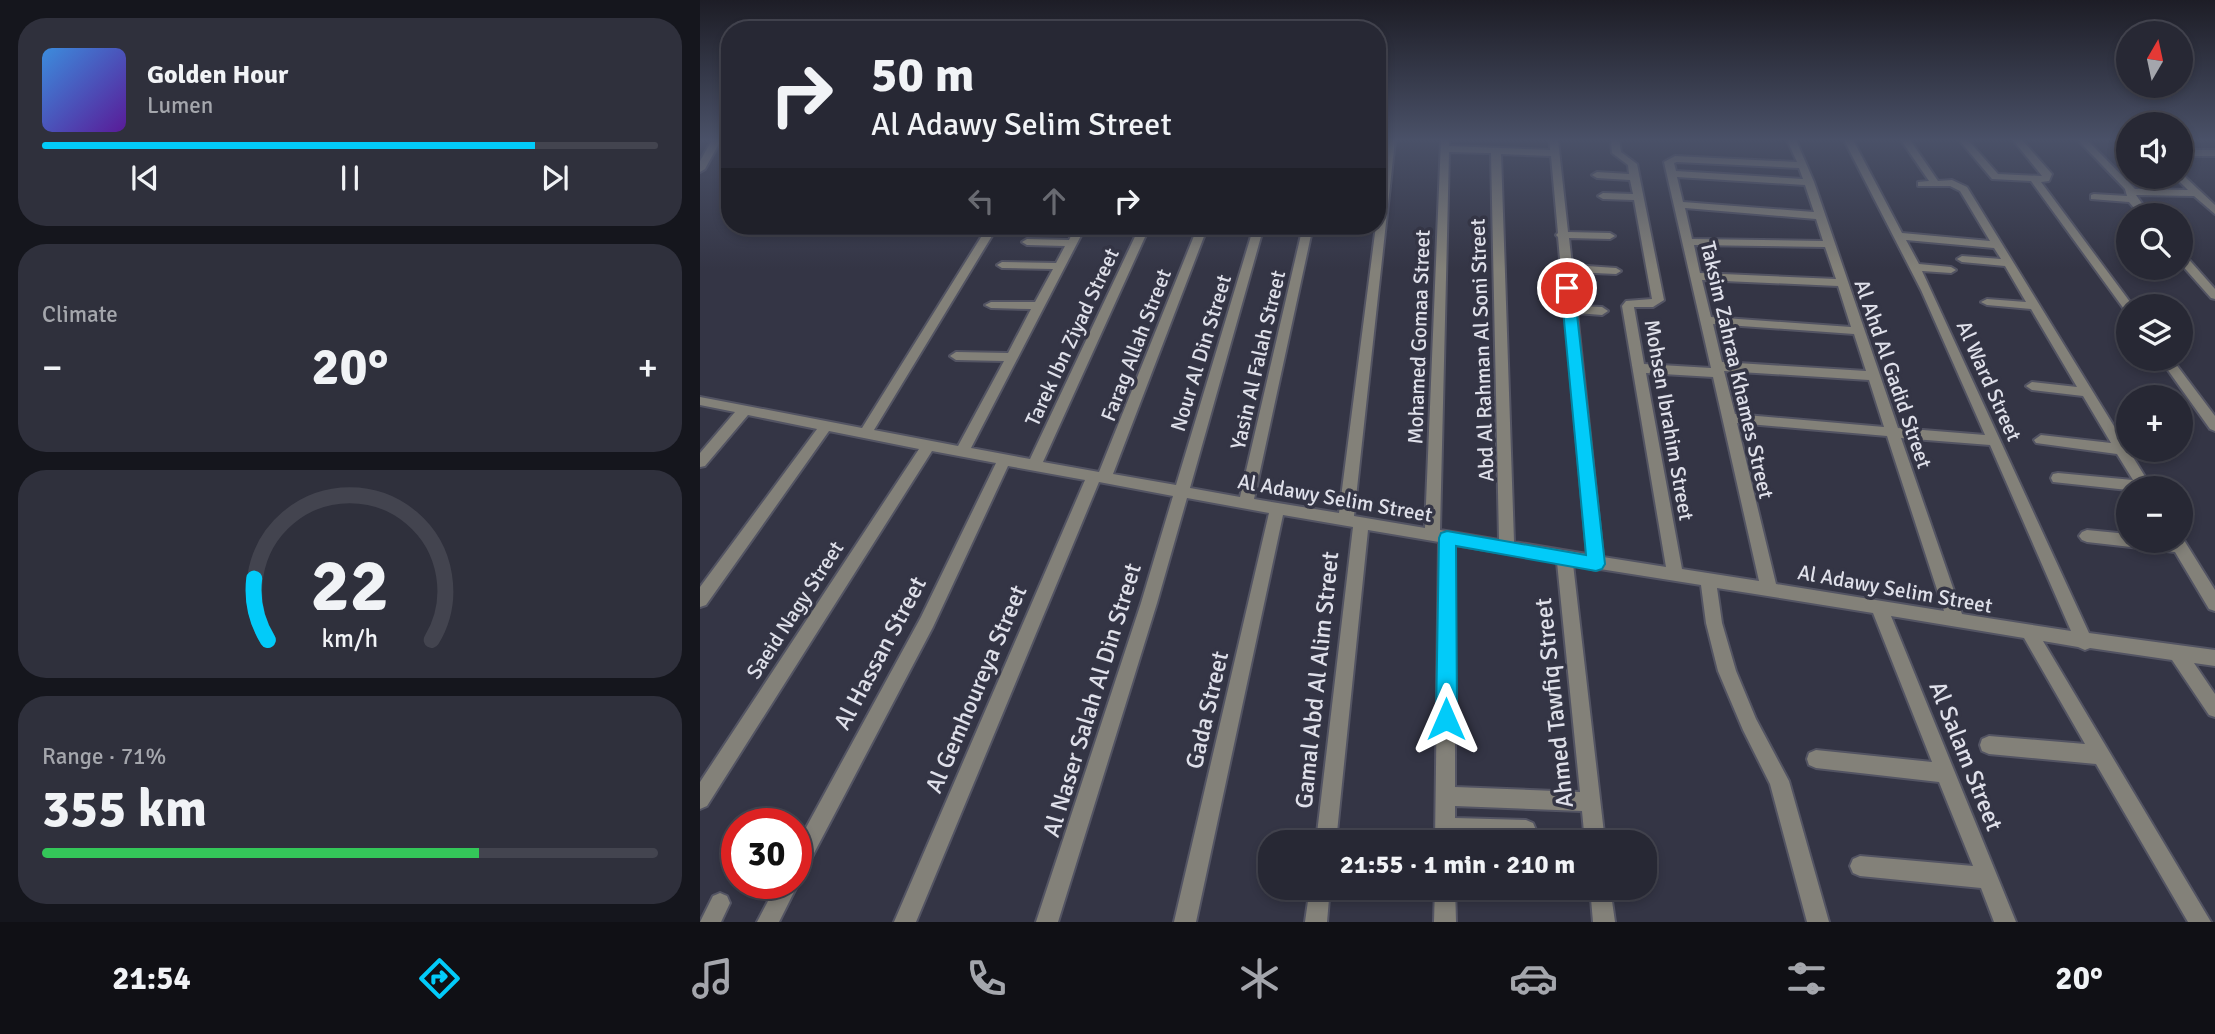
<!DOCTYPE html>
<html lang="en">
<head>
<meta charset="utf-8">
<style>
	:root { --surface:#272834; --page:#2f303c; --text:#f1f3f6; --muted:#a4a6ac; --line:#43444f; --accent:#02cbf9 }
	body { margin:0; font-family:Signika,sans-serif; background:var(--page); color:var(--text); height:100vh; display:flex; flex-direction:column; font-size:26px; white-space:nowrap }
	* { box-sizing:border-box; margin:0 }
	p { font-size:23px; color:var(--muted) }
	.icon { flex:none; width:38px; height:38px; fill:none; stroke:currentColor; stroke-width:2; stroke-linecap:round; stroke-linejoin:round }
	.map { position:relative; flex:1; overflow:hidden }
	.details { display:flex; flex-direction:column; gap:18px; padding:18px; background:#15161d; width:700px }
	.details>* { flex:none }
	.top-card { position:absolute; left:21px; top:21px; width:665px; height:214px; border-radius:28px; box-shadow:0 4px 10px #0003,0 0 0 2px var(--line); background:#272834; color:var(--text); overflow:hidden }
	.needle { width:46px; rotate:9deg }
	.tools { position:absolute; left:1416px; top:21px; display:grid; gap:14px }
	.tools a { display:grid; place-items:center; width:77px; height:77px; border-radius:50%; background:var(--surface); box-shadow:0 4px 10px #0003,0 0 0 2px var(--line); font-size:35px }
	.speed { position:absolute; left:21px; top:808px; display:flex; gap:14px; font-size:35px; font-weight:700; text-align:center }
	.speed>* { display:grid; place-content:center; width:91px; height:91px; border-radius:50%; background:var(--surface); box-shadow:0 4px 10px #0003,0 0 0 2px var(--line); line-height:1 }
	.speed .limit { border:10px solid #d22; background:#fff; color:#111 }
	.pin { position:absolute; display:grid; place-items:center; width:60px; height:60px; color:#fff; margin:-30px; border:4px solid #fff; border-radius:50%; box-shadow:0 2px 7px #0007 }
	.me { position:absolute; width:77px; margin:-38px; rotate:0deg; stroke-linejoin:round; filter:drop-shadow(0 0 5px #0008) }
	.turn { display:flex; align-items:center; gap:24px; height:147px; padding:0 35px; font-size:32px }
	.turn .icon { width:91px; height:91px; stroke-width:2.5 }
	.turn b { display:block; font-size:49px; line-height:60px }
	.lanes { display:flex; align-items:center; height:66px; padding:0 35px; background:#0003; justify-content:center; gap:35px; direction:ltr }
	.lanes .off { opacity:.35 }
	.big { font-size:52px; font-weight:800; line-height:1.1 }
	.details .tile { flex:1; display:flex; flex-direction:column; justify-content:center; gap:10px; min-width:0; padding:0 24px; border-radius:28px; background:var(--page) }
	.details .dial { align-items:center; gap:0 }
	.dial svg { height:182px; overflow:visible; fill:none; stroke:var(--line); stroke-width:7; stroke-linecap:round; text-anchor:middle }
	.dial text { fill:var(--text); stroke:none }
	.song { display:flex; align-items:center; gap:21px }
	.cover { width:84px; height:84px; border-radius:10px; background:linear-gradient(135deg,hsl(210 70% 55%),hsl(270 70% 35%)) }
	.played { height:7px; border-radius:4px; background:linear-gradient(90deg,var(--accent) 80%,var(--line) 80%) }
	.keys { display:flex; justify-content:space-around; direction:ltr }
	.heat { display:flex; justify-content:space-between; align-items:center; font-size:38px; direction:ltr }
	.charge { height:10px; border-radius:5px; background:linear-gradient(90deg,#34c759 71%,var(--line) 0) }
	.trip { position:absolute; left:558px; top:830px; width:399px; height:70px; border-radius:28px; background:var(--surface); box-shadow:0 4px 10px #0003,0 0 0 2px var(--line); font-weight:800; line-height:70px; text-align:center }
	.menu { display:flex; height:112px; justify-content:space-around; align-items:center; background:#101015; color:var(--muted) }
	.menu .icon { width:49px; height:49px }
	.menu .selected { color:var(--accent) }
	.menu b { font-size:32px; color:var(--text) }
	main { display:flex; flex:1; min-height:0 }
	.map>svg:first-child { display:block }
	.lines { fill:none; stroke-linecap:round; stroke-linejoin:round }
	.street-casing { stroke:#535463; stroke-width:4 }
	.street { fill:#838179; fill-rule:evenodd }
	.route { fill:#02cbf9; stroke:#0184a2; stroke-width:2 }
	.labels { text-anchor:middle; stroke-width:7; stroke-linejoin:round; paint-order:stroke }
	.street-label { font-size:21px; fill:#dfe0ea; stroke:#343545 }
	.near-street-label { font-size:24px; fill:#dfe0ea; stroke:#343545 }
</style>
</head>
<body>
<main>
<section class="details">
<div class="tile">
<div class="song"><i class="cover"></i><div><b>Golden Hour</b><p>Lumen</p></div></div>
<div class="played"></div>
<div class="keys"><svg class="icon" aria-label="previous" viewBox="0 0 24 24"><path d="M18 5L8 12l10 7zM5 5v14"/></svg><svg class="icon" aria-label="pause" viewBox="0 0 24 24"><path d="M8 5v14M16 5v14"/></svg><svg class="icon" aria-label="next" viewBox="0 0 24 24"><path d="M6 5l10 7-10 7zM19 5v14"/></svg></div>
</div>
<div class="tile"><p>Climate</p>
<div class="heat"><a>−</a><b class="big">20°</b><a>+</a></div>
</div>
<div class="tile dial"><svg viewBox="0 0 100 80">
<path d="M14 69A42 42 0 1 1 86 69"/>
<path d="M14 69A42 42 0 0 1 8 42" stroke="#02cbf9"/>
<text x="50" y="56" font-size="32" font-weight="700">22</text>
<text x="50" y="72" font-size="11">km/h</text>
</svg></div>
<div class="tile"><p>Range · 71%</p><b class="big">355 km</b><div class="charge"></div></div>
</section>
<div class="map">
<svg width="1515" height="922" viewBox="0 0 1515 922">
	<rect width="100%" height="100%" fill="#343545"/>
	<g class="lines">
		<g class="street-casing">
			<g id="street">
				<polygon points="12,140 21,140 5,169 0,172 0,161"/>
				<path d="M687 140H695L654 516 725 528 741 140H749V146L850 150V140H858L868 232 910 233 915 236 910 239 869 238 872 265 916 268 921 271 916 274 873 272 876 306 902 307 908 311 902 315 877 313 903 557 966 567 922 306 926 301 952 299 934 200 903 199 898 196 903 193 933 194 930 180 897 178 892 175 897 172 929 174 928 165 912 153 911 140H919L921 152 937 164 964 300 953 307H934L944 364 1011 368 964 162 975 156 1097 162 1087 140H1096L1114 182 1198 428 1285 435 1221 290 1144 140H1153L1202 233 1290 241 1260 191 1250 186H1218V182L1229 181 1201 140H1210L1238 181 1252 180 1267 187 1452 488 1428 490 1353 482 1351 478 1353 474 1358 473 1433 480 1417 454 1336 443 1334 440 1341 435 1411 443 1383 396 1332 390 1326 386 1332 382 1377 387 1331 309 1287 305 1281 302 1287 299 1326 302 1305 266 1262 262 1257 259 1262 256 1301 259 1294 248 1206 240 1219 264 1251 267 1256 270 1251 273 1222 271 1389 633 1515 650V666L1494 663 1515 694V717L1509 715 1472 660 1390 648 1385 650 1378 647 1343 641 1511 922H1488L1396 764 1289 754 1282 751 1280 745 1282 739 1289 736 1385 744 1324 638 1191 616 1316 922H1294L1281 888 1160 876 1153 873 1150 866 1153 859 1160 856 1273 866 1239 782 1116 768 1109 765 1107 759 1109 753 1116 750 1232 762 1173 613 1017 588 1022 623 1036 671 1056 719 1089 781 1129 922H1107L1070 784 1043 730 1018 671 1006 623 1001 585 900 569 896 570 873 564 905 842H885L882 811 755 806V818L826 820 833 823 836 830 833 837 826 840 755 838V842H735L739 542 668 530 636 842H616L653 527 583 515 496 922H474L569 513 487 498 457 603 358 922H336L441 603 473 496 399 482 216 922H194L385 480 308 466 233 627 103 874 96 877V846L221 617 296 463 232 451 7 806 0 809V782L219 449 129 431 6 605 0 607V587L117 429 48 415 5 466 0 467V453L35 412 0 405V397L162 428 288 226H298L174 430 258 446 304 361 256 360 250 356 256 352 308 353 331 309 291 308 285 305 291 302H335L353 269 302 268 297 265 302 262 356 263 365 246 327 245 322 242 327 239 369 240 376 226H386L271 448 330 459 440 226H450L343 462 399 472 498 226H508L413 474 476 485 554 226H564L490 488 540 497 603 226H613L554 499 639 513ZM749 152 791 153 799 540 740 530ZM801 154 851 156 858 233 856 235 858 237 887 554 814 542ZM977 162 1099 168 1103 179 976 171 974 163ZM977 177 1105 185 1114 212 983 202ZM985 208 1116 219 1123 241 992 239ZM994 245 1125 247 1136 279 1000 273ZM1002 280 1138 286 1151 327 1011 317ZM1013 324 1154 334 1166 371 1022 362ZM1024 371 1169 380 1184 427 1035 414ZM946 373 1013 377 1059 581 982 569ZM1037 423 1187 436 1244 611 1076 584ZM1201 438 1290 445 1371 631 1262 614ZM755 545 857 562 880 792 755 787Z"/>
				<polygon points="1259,140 1268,140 1298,174 1342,176 1313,140 1322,140 1352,174 1349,181 1341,182 1433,306 1428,306 1428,310 1424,309 1331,181 1292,179"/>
				<polygon points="1378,140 1387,140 1435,189 1488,190 1475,177 1483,175 1515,205 1515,214 1494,196 1436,195 1450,215 1440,215 1429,202 1391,199 1391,195 1394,194 1427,196 1425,189"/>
				<rect x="1480" y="150" width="35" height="6"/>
				<polygon points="1480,253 1484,254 1515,289 1515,299 1511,298 1480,263"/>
				<polygon points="1460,359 1472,359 1515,416 1515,431 1510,429"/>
				<polygon points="1387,530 1428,534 1428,541 1480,541 1480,536 1482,537 1515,590 1515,611 1509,609 1475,552 1387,542 1382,540 1379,536 1382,532"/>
				<polygon points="96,879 98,884 79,922 57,922 77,884 96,884"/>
				<polygon points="610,887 630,887 627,922 605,922"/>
				<polygon points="735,887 755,887 756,922 734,922"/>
				<polygon points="890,887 910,887 915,922 893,922"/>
				<polygon points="20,893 27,896 30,903 21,922 0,922 13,896"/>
			</g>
		</g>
		<use href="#street" class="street"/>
	</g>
	<linearGradient id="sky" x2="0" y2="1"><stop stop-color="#1d1d26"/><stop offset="0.52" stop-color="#4a5168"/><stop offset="1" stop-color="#4a5168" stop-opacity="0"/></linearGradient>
	<rect width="1515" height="269" fill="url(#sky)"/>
	<polygon class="route" points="867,285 874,288 905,564 902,569 896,571 756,546 757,719 754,726 746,728 739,726 736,719 739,538 741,533 747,531 886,555 861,288"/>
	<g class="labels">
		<g class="street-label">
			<text transform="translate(372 337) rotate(-65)" y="7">Tarek Ibn Ziyad Street</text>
			<text transform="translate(719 337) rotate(-88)" y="7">Mohamed Gomaa Street</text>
			<text transform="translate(436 345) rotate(-69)" y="7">Farag Allah Street</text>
			<text transform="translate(782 350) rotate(-92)" y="7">Abd Al Rahman Al Soni Street</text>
			<text transform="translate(501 353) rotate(-73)" y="7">Nour Al Din Street</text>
			<text transform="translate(558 360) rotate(-77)" y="7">Yasin Al Falah Street</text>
			<text transform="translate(1037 370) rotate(77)" y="7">Taksim Zahraa Khames Street</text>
			<text transform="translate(1193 374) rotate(71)" y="7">Al Ahd Al Gadid Street</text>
			<text transform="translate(1289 381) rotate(66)" y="7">Al Ward Street</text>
			<text transform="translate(969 420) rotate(80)" y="7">Mohsen Ibrahim Street</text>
			<text transform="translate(635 498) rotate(10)" y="7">Al Adawy Selim Street</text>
			<text transform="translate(1195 589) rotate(10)" y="7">Al Adawy Selim Street</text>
			<text transform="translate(95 610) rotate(-57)" y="7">Saeid Nagy Street</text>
		</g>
		<g class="near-street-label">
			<text transform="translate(180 653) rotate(-62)" y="8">Al Hassan Street</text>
			<text transform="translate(617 680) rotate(-84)" y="8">Gamal Abd Al Alim Street</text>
			<text transform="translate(276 689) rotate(-67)" y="8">Al Gemhoureya Street</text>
			<text transform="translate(392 700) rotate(-73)" y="8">Al Naser Salah Al Din Street</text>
			<text transform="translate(854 703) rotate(-96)" y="8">Ahmed Tawfiq Street</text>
			<text transform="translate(507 710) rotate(-77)" y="8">Gada Street</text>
			<text transform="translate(1266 756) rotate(68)" y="8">Al Salam Street</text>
		</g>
	</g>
</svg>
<div class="tools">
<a><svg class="needle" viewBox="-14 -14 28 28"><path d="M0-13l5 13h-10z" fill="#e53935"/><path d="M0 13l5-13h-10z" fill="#a4a6ac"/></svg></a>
<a><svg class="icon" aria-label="sound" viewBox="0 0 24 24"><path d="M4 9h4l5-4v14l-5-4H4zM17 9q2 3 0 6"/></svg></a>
<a><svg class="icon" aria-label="search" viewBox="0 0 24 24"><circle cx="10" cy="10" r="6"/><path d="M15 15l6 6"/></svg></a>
<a><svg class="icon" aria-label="layers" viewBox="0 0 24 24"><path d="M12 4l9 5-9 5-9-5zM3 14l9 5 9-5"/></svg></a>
<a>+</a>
<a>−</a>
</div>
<div class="speed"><div class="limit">30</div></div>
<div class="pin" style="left:867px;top:288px;background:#d93025"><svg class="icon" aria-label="arrive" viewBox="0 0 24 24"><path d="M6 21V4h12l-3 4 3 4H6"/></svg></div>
<svg class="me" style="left:746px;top:719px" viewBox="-20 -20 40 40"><path d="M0-17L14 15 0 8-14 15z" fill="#02cbf9" stroke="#fff" stroke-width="4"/></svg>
<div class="trip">21:55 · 1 min · 210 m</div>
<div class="top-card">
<div class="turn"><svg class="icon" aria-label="right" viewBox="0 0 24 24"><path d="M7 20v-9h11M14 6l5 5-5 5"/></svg><div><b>50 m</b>Al Adawy Selim Street</div></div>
<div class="lanes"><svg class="icon off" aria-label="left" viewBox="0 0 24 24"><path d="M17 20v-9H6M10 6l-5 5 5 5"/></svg><svg class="icon off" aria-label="ahead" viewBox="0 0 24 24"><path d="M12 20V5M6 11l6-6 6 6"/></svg><svg class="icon" aria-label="right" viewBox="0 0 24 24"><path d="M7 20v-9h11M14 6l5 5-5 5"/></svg></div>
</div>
</div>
</main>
<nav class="menu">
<b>21:54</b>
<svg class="icon selected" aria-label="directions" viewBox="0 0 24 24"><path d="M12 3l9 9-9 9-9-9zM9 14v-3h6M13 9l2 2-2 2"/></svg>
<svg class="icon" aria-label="music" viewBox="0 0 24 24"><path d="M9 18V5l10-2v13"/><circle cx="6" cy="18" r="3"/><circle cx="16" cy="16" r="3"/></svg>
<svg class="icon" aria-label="phone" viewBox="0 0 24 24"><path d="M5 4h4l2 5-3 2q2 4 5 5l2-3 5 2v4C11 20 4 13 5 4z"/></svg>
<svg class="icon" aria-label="climate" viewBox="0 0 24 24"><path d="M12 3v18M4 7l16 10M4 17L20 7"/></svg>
<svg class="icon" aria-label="car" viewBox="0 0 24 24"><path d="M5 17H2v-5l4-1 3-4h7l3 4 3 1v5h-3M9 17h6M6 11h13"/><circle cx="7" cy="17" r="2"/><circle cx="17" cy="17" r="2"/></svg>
<svg class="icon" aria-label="filters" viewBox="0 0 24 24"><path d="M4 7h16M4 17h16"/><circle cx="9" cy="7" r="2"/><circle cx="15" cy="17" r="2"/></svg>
<b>20°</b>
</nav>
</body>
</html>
